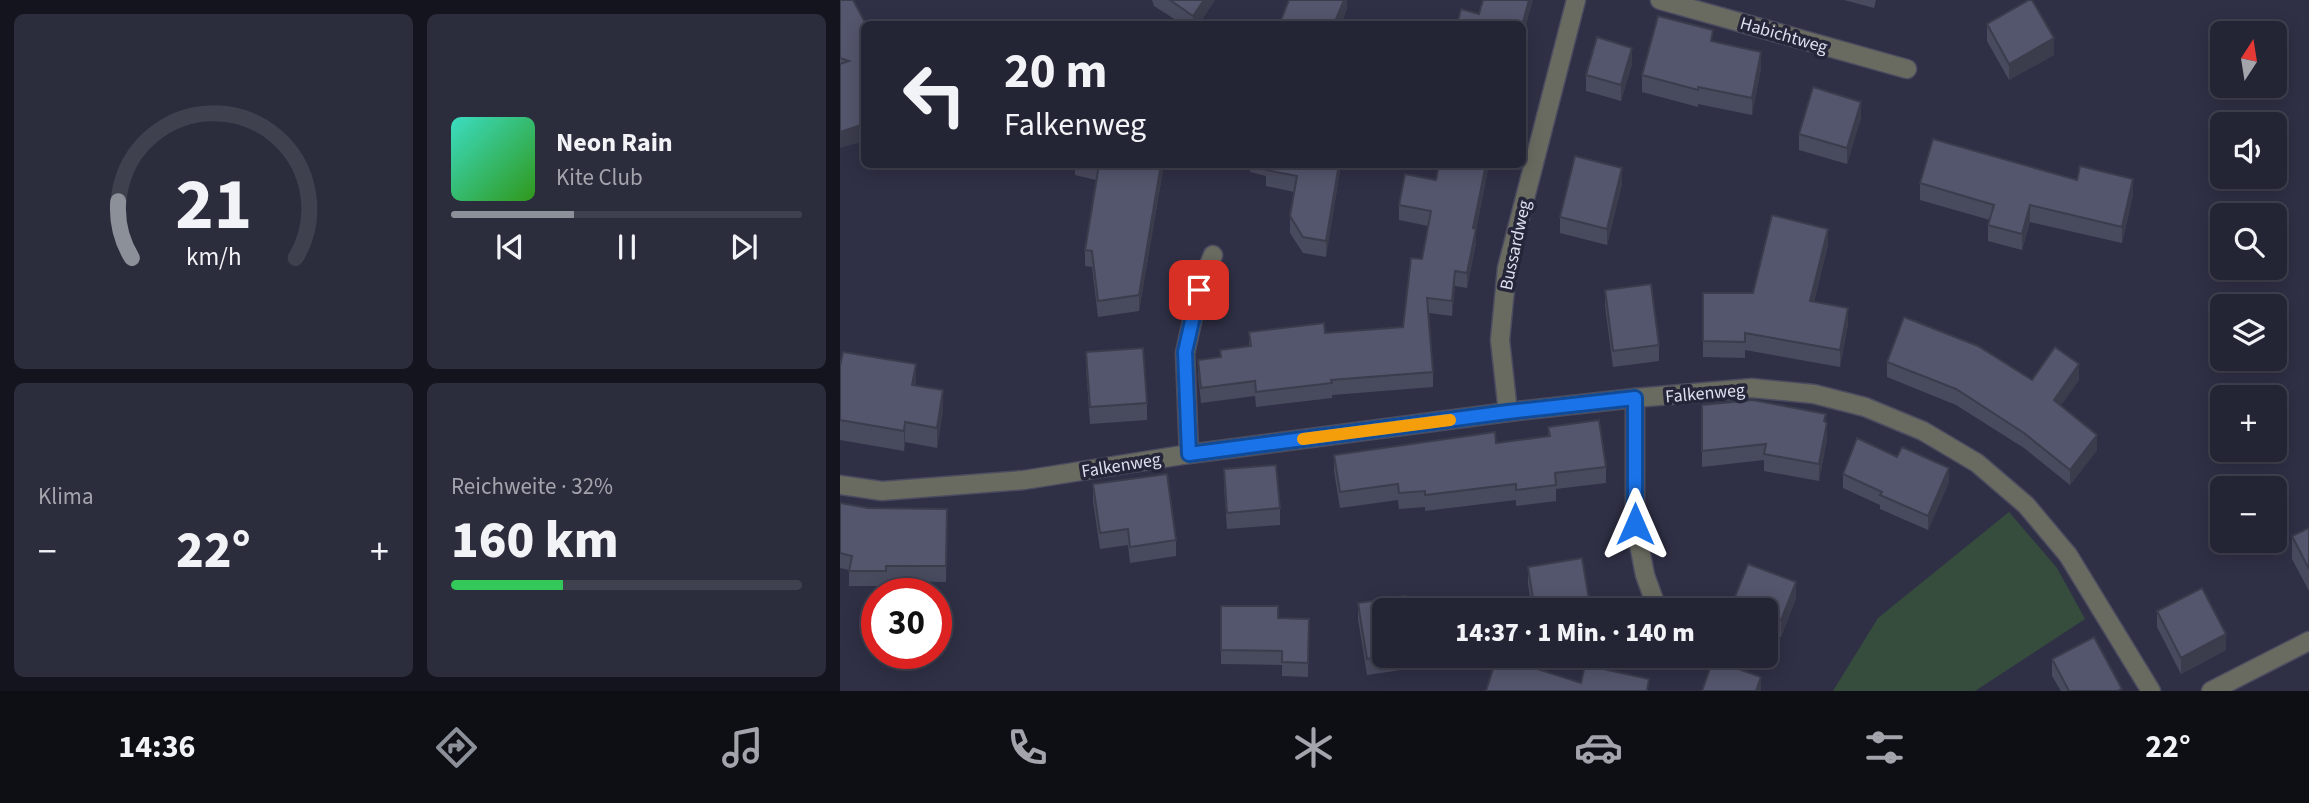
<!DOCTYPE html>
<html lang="de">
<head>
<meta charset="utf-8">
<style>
	:root { --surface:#232434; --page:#2b2c3c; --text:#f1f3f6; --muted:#a3a4ac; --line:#40414f; --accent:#8c9099 }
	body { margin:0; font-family:"Source Sans 3",sans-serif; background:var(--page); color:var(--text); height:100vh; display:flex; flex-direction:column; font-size:26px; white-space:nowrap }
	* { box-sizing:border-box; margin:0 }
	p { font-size:23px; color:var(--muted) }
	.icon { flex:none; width:38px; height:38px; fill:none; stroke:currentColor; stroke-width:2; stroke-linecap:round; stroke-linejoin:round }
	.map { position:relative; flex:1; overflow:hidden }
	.details { display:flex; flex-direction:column; gap:14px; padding:14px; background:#13141d; width:840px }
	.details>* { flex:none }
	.guide { position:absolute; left:21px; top:21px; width:665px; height:147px; border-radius:10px; box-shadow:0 4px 18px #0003,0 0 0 2px var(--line); background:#232434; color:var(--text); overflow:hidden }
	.needle { width:46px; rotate:12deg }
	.controls { position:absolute; left:1370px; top:21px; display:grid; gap:14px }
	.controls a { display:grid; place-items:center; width:77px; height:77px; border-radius:10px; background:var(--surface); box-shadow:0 4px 18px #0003,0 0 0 2px var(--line); font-size:35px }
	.speed { position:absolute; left:21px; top:578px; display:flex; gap:14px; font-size:35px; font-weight:700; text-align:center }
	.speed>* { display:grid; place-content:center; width:91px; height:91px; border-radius:50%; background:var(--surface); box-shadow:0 4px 18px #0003,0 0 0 2px var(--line); line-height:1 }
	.speed .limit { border:10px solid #d22; background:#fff; color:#111 }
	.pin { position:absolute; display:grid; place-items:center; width:60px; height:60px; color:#fff; margin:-30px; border-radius:14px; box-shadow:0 4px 10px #0006 }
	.me { position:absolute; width:77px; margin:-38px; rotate:0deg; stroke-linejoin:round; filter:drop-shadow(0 0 5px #0008) }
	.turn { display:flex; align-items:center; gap:24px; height:147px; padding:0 28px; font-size:32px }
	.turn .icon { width:91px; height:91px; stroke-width:2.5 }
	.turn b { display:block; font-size:49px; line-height:60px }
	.big { font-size:52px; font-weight:800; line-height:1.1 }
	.details .card { flex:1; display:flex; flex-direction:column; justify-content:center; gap:10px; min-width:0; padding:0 24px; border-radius:10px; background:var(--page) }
	.details .dial { align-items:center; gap:0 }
	.dial svg { height:182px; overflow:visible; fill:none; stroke:var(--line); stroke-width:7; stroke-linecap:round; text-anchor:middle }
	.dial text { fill:var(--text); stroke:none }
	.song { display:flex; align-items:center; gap:21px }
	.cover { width:84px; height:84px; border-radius:10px; background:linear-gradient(135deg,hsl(170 70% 55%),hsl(110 70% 35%)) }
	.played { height:7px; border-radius:4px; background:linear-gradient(90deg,var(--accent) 35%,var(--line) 35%) }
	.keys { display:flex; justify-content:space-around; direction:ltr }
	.heat { display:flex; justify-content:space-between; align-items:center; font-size:38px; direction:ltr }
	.charge { height:10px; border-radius:5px; background:linear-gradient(90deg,#34c759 32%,var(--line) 0) }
	.details .tiles { flex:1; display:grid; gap:14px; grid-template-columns:repeat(2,1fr) }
	.trip { position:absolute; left:532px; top:598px; width:406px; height:70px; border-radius:10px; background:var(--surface); box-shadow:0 4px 18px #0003,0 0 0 2px var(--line); font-weight:800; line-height:70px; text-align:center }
	.tab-bar { display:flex; height:112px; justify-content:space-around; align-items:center; background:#0e0e15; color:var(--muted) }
	.tab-bar .icon { width:49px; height:49px }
	.tab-bar .current { color:var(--accent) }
	.tab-bar b { font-size:32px; color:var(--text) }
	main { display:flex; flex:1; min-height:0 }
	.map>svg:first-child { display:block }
	.green { fill:#364d3e }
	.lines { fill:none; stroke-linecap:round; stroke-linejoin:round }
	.minor-casing { stroke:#4b4c60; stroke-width:21 }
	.minor { stroke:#6a6b60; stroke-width:18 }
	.wall { fill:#484a5e }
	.shaded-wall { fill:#3b3c4c }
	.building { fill:#54566d; stroke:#3b3c4c; stroke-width:2 }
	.route-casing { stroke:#114b97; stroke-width:18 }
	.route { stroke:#1a73e8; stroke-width:12 }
	.slow { stroke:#f59e0b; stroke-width:12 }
	.labels { text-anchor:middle; stroke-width:7; stroke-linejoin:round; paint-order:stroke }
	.street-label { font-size:18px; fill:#dedfed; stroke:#25263a }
</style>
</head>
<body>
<main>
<section class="details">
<div class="tiles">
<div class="card dial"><svg viewBox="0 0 100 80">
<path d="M14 69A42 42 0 1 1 86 69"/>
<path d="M14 69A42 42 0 0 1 8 44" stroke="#8c9099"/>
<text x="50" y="56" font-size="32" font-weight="700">21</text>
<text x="50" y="72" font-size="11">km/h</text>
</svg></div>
<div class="card">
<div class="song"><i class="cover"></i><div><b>Neon Rain</b><p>Kite Club</p></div></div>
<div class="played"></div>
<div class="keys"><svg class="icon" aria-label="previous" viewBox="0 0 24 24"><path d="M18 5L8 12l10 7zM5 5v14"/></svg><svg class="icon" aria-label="pause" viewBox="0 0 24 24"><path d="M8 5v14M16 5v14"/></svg><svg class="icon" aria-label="next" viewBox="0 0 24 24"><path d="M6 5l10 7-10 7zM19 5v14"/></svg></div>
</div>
<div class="card"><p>Klima</p>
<div class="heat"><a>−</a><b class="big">22°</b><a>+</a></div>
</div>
<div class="card"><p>Reichweite · 32%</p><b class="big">160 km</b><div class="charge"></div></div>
</div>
</section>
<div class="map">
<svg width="1469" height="691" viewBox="0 0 1469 691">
	<rect width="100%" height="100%" fill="#2f3045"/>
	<polygon class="green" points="1169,512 1217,568 1245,619 1135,691 993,691 1038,618"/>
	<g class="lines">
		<g class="minor-casing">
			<g id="minor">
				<polyline points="820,0 1067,69"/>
				<polyline points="795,398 795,524 805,575 818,611"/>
				<polyline points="668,412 660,340 667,268 736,0"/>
				<polyline points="349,454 345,353 359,290 373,255"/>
				<polyline points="0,485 42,491 184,480 349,454 668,412 795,398 912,388 974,394 1025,407 1083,431 1137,463 1186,505 1228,555 1311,691"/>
				<polyline points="1371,691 1469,641"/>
			</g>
		</g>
		<use href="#minor" class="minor"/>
	</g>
	<g class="wall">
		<polygon points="0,0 26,24 0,148"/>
		<polygon points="312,0 375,0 359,24 342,24 314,6"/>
		<polygon points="507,0 507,8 501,24 441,24 441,20"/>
		<polygon points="1004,0 1036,0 1034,8"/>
		<polygon points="1147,24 1214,55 1169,80 1147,41"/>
		<polygon points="873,42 921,68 912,115 858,104 858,107 802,92 802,75"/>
		<polygon points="792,64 781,101 746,91 746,75"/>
		<polygon points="1021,118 1007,164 959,150 959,134"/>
		<polygon points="235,164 324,164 299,311 258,317 252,267 245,266 245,250 256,180 235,175"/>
		<polygon points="399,164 501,164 486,257 463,253 450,233 450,216 454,192 426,186 426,176 410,172 410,167"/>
		<polygon points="599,164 649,164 636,230 636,243 627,288 615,286 612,316 589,313 593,372 593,387 492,395 492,398 416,407 415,396 361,403 358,375 358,360 380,357 380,350 409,346 409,332 485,333 563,327 582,259 588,226 559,220 559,205 596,180"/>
		<polygon points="1237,180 1293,195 1282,243 1190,222 1182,250 1148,241 1148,225 1150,220 1080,200 1080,183"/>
		<polygon points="782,184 767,245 720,233 720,217"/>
		<polygon points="988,245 974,302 1008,324 1000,367 905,350 905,358 863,357 863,293 913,293"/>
		<polygon points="765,290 819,345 819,361 773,367 765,306"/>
		<polygon points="246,352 307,403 307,420 250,424 246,368"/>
		<polygon points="1047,362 1192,380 1239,380 1221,405 1257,450 1230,485 1184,448 1116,405 1047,377"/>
		<polygon points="0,366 76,385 103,410 97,448 65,442 64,451 0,440"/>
		<polygon points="862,405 986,422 987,439 979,481 924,471 924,460 862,467"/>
		<polygon points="708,427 766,467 766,483 716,489 716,501 676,506 676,500 585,511 585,507 559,509 558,500 500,508 494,471 494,455 656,443 708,436"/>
		<polygon points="384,469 440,508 440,525 387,529 384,486"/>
		<polygon points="1003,474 1109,482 1088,530 1040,509 1040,505 1003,488"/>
		<polygon points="253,484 336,540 336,556 290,563 288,545 260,549 253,501"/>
		<polygon points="0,503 28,508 107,509 106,582 46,581 46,586 9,586 9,570 0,568"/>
		<polygon points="1469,528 1469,591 1452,559 1452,536"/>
		<polygon points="688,567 750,605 750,611 692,611 688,583"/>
		<polygon points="956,598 941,637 926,631 926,611 893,611 893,602"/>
		<polygon points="518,603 544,656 575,656 575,668 527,675 518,619"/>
		<polygon points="381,606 438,618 469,619 468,677 442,676 442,665 381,664"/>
		<polygon points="1317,611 1386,650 1341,674 1317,627"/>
		<polygon points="1212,659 1282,691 1221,691 1212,676"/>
	</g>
	<g class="shaded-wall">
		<polygon points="364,0 375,0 359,24 353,24 353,16"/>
		<polygon points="504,0 507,0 507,8 501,24 494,24"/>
		<polygon points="689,0 693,0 682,40 682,26"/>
		<polygon points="1214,38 1214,55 1169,80 1169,64"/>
		<polygon points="24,41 24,57 20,42"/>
		<polygon points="687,45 687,60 682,78 682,63"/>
		<polygon points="792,48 792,64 781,101 781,85"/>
		<polygon points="921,52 921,68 912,115 912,98"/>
		<polygon points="1021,102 1021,118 1007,164 1007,148"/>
		<polygon points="24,124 24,141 0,148 0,132"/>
		<polygon points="321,164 324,164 299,311 299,295"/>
		<polygon points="499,164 501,164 486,257 486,241"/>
		<polygon points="646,164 649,164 636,230 636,243 627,288 627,273 633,228"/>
		<polygon points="782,168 782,184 767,245 767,229"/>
		<polygon points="1293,179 1293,195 1282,243 1282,227"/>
		<polygon points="1190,205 1190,222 1182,250 1182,234"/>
		<polygon points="988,229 988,245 970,317 970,301"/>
		<polygon points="615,271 615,286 612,316 612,301"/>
		<polygon points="1008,308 1008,324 1000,367 1000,350"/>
		<polygon points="76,364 76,384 72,405 72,385"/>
		<polygon points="1239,364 1239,380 1214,415 1214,400"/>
		<polygon points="103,390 103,410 97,448 97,428"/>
		<polygon points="986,414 987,439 979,481 979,464"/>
		<polygon points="65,422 65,442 64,451 64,431"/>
		<polygon points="1257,435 1257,450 1230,485 1230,470"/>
		<polygon points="1109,468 1109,482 1088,530 1088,516"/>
		<polygon points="956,582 956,598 941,637 941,620"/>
		<polygon points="1386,634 1386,650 1341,674 1341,658"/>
		<polygon points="921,677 921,691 916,691"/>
	</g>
	<g class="building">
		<polygon points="0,0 13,0 26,24 24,24 24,41 20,42 24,57 24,124 0,132 0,64 9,61 0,58"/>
		<polygon points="330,0 364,0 353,16"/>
		<polygon points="449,0 504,0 494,24 454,24 441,20"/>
		<polygon points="643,0 689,0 682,26 682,24 617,24 621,9 639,14"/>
		<polygon points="1189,0 1192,0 1214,38 1169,64 1147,24"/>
		<polygon points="818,16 873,30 871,41 921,52 912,98 858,87 858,90 802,75"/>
		<polygon points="757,37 792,48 781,85 746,75"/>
		<polygon points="682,44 687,45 682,63"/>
		<polygon points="973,87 1021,102 1007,148 959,134"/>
		<polygon points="1093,139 1237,180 1240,166 1293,179 1282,227 1190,205 1182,234 1148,225 1154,205 1080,183"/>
		<polygon points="735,156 782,168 767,229 720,217"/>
		<polygon points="258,164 321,164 299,295 258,301 252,251 245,250 259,165"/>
		<polygon points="427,164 499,164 486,241 463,237 450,216 457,176 426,170"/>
		<polygon points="599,164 646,164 633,228 636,229 627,273 615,271 612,301 587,298 593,372 491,380 492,383 416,392 415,381 361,388 358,360 381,357 380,350 411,346 409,332 484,323 485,333 563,327 571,258 582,259 591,211 559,205 565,174 596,180"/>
		<polygon points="932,215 988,229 970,301 1008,308 1000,350 905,333 905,342 863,341 863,293 913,293"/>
		<polygon points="811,284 819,345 773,351 765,290"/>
		<polygon points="1064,317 1138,346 1192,380 1215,347 1239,364 1214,400 1257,435 1230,470 1184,433 1116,389 1047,362"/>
		<polygon points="303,348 307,403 250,407 246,352"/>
		<polygon points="3,352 76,364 72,385 103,390 97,428 65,422 64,431 0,420 0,366"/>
		<polygon points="913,400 986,414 984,421 987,423 979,464 924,454 926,444 862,451 862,405"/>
		<polygon points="759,420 766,467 715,473 716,485 676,490 676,484 585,495 585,491 559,493 558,484 500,492 494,455 655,432 656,443 710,436 708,427"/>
		<polygon points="1017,438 1057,457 1062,447 1109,468 1088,516 1040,495 1042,492 1003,474"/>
		<polygon points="436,465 440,508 387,513 384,469"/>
		<polygon points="327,474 336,540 290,547 288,529 260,533 253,484"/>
		<polygon points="0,503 28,508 107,509 106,566 46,566 46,571 9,571 12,556 0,553"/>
		<polygon points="1469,528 1469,569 1452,536"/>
		<polygon points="742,558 750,605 715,611 695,611 688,567"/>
		<polygon points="908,564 956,582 941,620 926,614 926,611 916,611 893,602"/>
		<polygon points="1362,588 1386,634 1341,658 1317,611"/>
		<polygon points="566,596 569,611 544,611 544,656 527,659 518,603"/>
		<polygon points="381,606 438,606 438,618 469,619 468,663 442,662 442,651 381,650"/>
		<polygon points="1254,637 1282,689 1278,691 1229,691 1212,659"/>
		<polygon points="657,656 741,683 745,665 809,679 807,691 646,691"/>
		<polygon points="873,660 921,677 916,691 862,691"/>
	</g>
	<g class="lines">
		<g class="route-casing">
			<polyline id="route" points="359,290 345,352 349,454 668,412 795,398 795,524"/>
		</g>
		<use href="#route" class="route"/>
		<polyline class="slow" points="463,439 610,420"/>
	</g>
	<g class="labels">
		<g class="street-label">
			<text transform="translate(944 35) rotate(16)" y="6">Habichtweg</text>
			<text transform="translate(675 245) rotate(-78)" y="6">Bussardweg</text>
			<text transform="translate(865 393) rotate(-5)" y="6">Falkenweg</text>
			<text transform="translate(281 465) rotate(-9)" y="6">Falkenweg</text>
		</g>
	</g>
</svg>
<div class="controls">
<a><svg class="needle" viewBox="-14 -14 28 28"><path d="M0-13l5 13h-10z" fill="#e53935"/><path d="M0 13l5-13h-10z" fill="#a3a4ac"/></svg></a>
<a><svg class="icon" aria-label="sound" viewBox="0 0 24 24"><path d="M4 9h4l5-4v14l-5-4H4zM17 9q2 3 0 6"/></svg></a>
<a><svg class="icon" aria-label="search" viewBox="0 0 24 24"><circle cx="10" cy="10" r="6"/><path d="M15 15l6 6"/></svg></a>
<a><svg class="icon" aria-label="layers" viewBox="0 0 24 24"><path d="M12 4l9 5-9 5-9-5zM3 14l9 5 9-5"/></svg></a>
<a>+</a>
<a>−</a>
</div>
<div class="speed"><div class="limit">30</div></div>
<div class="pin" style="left:359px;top:290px;background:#d93025"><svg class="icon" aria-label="arrive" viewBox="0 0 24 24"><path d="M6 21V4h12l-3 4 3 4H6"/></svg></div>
<svg class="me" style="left:795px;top:524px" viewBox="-20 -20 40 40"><path d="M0-17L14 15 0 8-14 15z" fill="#1a73e8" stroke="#fff" stroke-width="4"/></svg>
<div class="trip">14:37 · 1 Min. · 140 m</div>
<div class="guide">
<div class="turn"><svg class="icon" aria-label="left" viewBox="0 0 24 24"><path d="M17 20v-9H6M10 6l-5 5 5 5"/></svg><div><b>20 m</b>Falkenweg</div></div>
</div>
</div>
</main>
<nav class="tab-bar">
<b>14:36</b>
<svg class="icon current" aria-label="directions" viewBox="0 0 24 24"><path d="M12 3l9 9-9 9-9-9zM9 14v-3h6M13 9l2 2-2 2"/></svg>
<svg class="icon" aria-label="music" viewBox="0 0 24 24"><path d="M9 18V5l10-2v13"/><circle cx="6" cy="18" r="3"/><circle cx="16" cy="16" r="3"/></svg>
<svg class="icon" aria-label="phone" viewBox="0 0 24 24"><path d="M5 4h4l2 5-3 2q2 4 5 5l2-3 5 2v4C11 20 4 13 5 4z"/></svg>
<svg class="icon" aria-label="climate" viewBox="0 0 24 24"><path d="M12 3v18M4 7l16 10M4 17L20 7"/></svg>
<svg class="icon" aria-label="car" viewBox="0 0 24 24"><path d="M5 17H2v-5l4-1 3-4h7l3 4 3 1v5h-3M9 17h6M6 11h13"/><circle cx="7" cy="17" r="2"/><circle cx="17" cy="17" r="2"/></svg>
<svg class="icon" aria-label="filters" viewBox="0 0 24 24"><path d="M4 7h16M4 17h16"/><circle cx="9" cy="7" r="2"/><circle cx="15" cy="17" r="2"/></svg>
<b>22°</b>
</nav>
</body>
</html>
